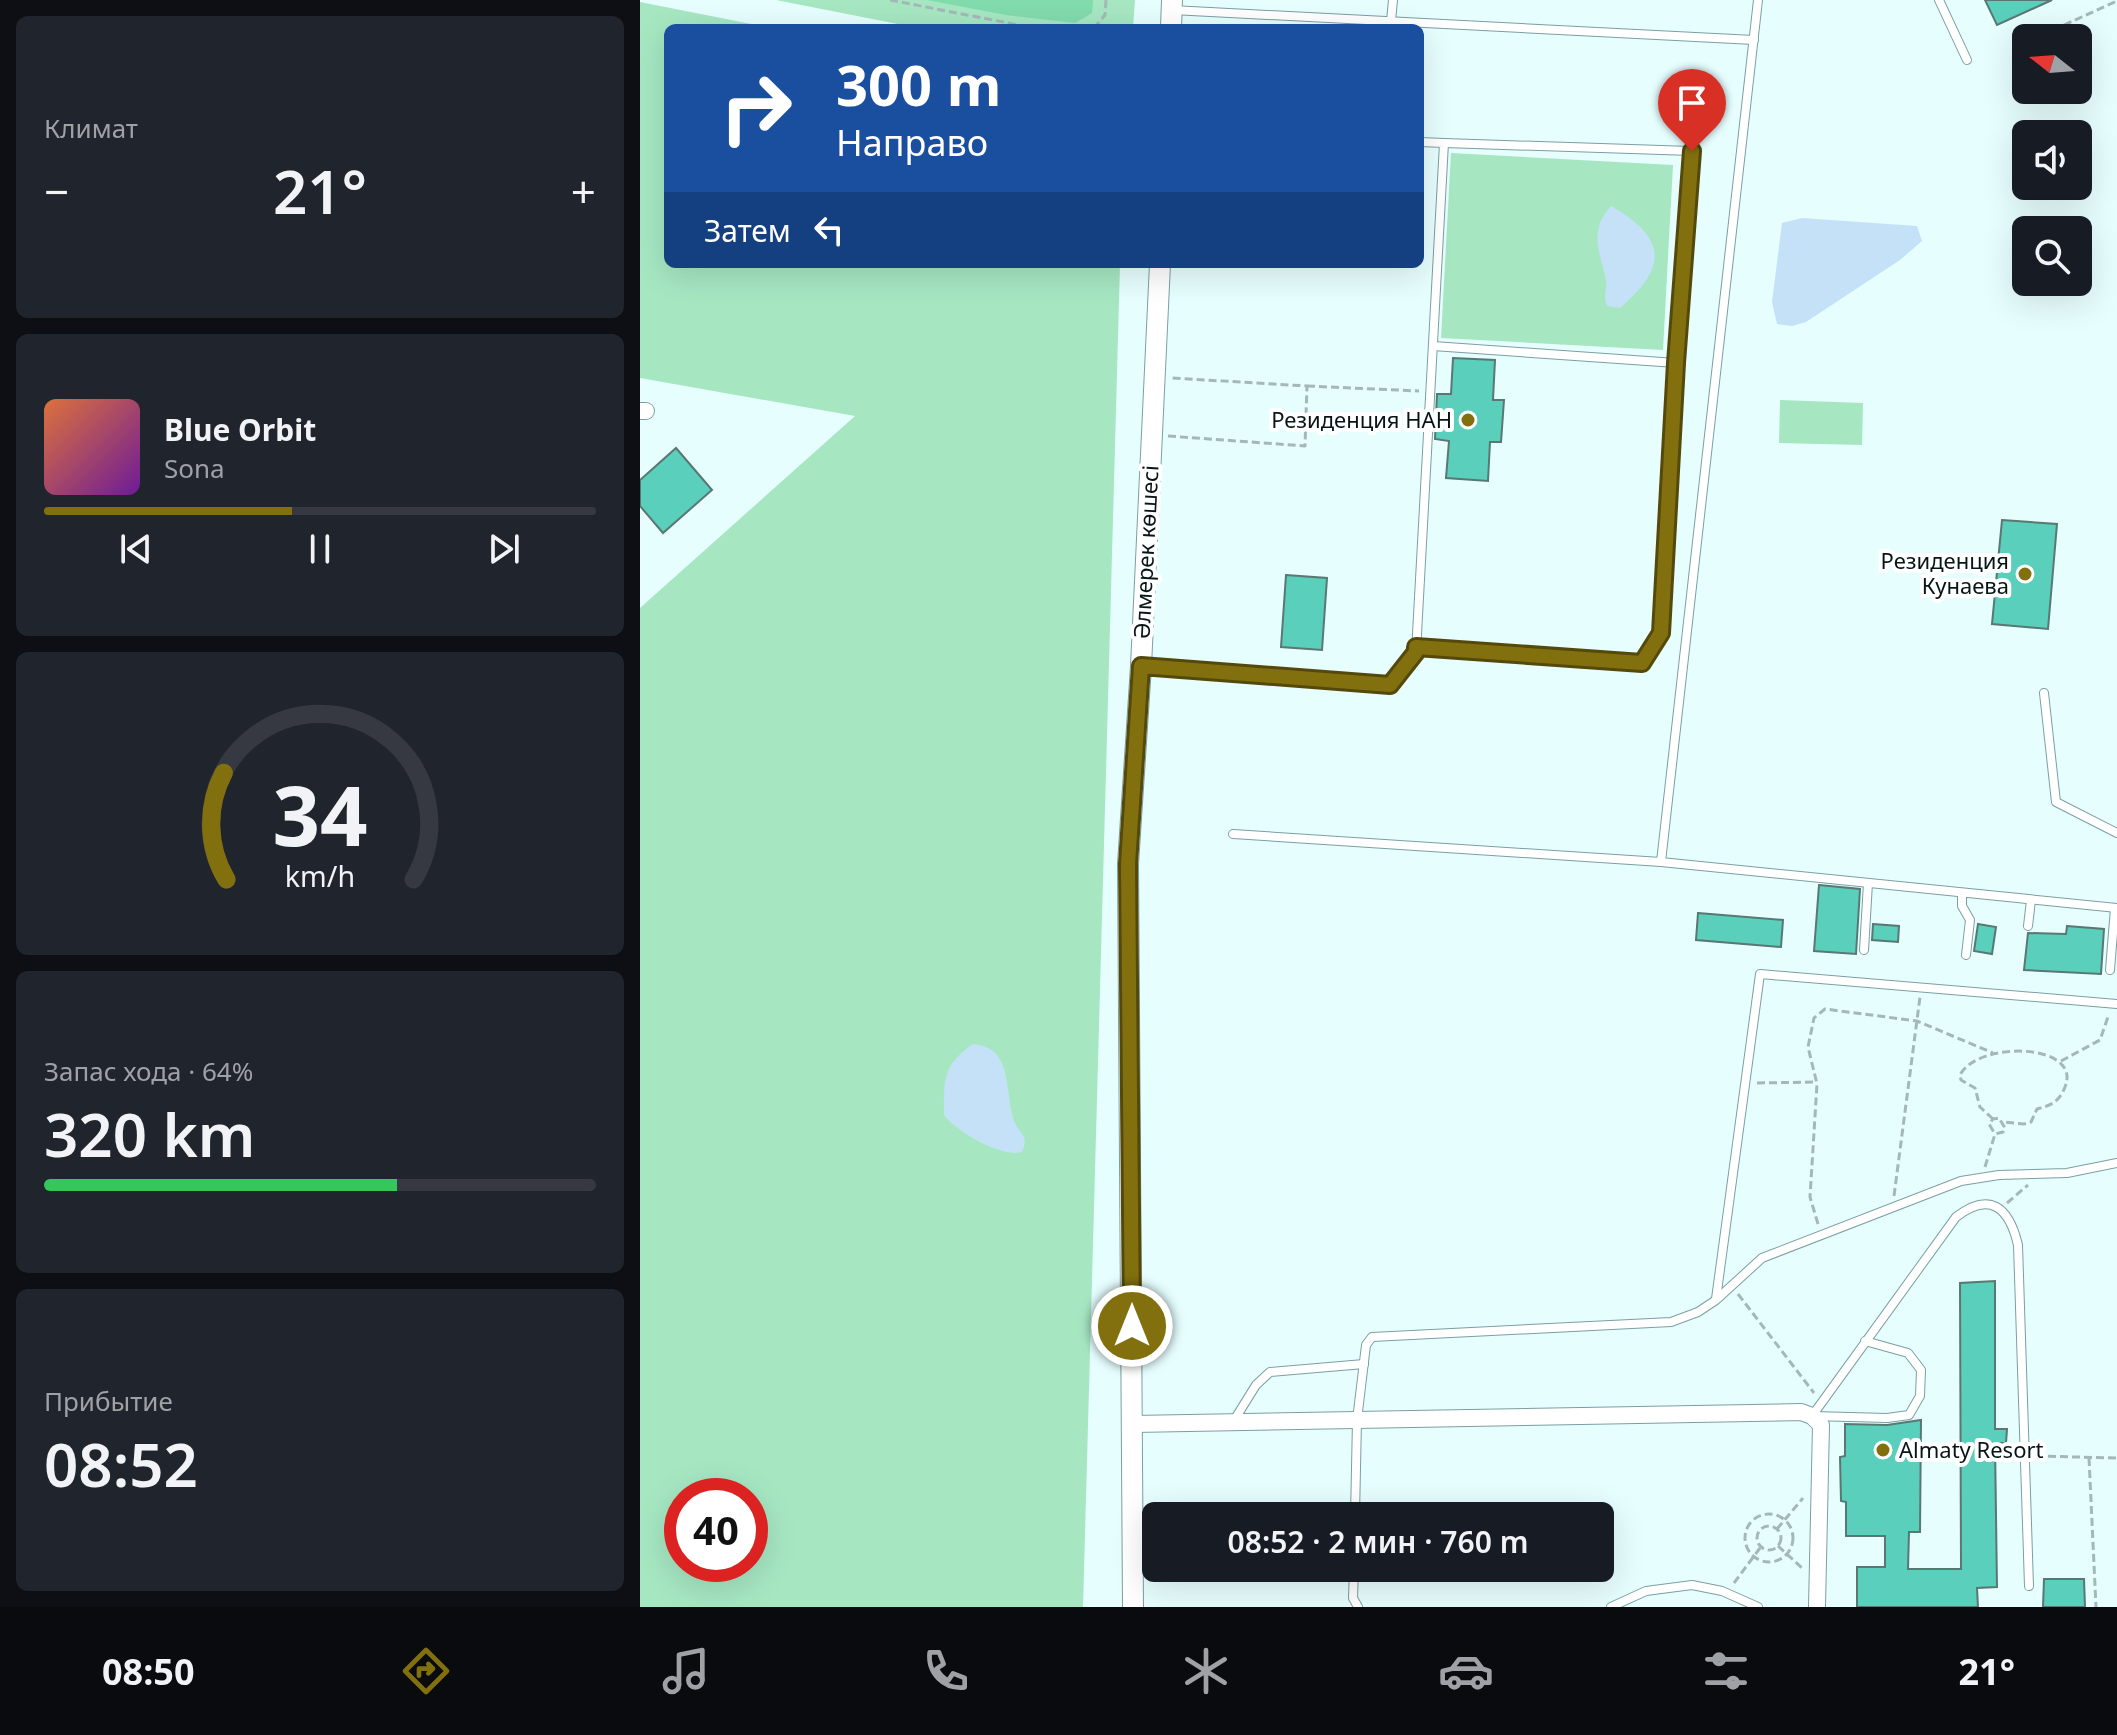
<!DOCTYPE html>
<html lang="ru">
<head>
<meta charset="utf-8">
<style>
	:root { --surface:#171b24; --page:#20242c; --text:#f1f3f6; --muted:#9ea1a6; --line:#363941; --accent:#82700f }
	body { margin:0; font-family:"Noto Sans",sans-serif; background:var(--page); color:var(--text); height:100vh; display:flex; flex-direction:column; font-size:30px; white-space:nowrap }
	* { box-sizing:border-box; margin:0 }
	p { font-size:26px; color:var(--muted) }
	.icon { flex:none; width:44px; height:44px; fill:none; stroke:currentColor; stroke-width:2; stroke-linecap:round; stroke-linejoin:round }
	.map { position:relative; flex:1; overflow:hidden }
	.side { display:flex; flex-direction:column; gap:16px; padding:16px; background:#0d0f14; width:640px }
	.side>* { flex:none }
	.banner { position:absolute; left:24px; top:24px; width:760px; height:244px; border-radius:12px; box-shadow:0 8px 32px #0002; background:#1a4fa0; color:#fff; overflow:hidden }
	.needle { width:52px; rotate:287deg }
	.buttons { position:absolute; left:1372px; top:24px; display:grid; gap:16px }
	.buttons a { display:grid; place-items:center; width:80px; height:80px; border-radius:12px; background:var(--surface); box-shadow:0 8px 32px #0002; font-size:40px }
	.speed { position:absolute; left:24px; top:1478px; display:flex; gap:16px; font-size:40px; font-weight:700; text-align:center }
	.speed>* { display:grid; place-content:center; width:104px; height:104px; border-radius:50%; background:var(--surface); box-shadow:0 8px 32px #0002; line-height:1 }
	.speed .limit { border:12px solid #d22; background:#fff; color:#111 }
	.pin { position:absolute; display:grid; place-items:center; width:68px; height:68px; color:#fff; margin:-82px -34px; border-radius:50% 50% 50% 0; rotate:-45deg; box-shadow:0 0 8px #0007 }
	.pin .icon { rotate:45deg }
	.me { position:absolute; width:88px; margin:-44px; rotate:0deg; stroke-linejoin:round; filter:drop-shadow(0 0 6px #0008) }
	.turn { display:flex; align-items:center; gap:28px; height:168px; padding:0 40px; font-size:36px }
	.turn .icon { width:104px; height:104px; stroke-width:2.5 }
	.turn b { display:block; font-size:56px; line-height:68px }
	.then { display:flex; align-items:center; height:76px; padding:0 40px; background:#0003; gap:16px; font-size:30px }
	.big { font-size:60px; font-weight:600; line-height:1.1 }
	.side .card { flex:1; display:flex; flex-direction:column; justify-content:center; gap:12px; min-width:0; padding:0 28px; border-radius:12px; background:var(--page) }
	.side .dial { align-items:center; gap:0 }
	.dial svg { height:208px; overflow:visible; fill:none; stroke:var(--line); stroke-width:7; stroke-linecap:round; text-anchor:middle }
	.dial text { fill:var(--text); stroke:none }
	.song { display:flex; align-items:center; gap:24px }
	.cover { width:96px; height:96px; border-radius:12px; background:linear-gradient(135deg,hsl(20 70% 55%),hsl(280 70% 35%)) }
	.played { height:8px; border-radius:4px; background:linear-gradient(90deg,var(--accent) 45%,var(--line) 45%) }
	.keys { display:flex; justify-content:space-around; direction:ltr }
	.heat { display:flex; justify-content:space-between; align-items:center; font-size:44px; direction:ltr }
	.charge { height:12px; border-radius:6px; background:linear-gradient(90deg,#34c759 64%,var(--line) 0) }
	.trip { position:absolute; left:502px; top:1502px; width:472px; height:80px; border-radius:12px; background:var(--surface); box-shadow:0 8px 32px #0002; font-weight:600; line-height:80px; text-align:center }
	.tab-bar { display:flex; height:128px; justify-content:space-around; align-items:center; background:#090b0e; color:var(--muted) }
	.tab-bar .icon { width:56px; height:56px }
	.tab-bar .current { color:var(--accent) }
	.tab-bar b { font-size:36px; color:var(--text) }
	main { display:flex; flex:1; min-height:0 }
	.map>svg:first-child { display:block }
	.green { fill:#a6e7c2; fill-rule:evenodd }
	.forest { fill:#82dbac }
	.water { fill:#c4e1f8 }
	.building { fill:#5acfbb; stroke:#587871; stroke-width:2 }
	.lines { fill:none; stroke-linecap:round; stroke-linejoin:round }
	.service-casing { stroke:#7b9fa1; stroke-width:10 }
	.minor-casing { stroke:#7b9fa1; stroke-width:18 }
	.tertiary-casing { stroke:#7b9fa1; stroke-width:22 }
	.path { stroke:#a4b8b9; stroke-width:3; stroke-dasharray:8 4; stroke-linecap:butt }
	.service { stroke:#fff; stroke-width:8 }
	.minor { stroke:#fff; stroke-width:16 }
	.tertiary { stroke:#fff; stroke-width:20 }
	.route-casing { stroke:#54490a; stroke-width:20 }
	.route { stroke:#82700f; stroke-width:14 }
	.poi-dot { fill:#82700f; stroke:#fff; stroke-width:3 }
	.labels { text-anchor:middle; stroke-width:8; stroke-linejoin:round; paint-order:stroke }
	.poi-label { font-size:22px; fill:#071516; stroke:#fff; text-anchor:end }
	.street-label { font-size:22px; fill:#071516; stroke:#fff }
</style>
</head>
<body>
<main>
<section class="side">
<div class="card"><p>Климат</p>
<div class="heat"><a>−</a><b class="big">21°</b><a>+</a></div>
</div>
<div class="card">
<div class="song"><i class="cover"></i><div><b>Blue Orbit</b><p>Sona</p></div></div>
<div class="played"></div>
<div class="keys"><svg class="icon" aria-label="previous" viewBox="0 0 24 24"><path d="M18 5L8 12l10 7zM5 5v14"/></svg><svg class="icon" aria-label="pause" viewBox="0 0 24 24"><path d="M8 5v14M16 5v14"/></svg><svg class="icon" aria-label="next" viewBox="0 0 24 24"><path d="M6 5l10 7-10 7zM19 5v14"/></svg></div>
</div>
<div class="card dial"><svg viewBox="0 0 100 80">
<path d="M14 69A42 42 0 1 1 86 69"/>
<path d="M14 69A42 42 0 0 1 13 28" stroke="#82700f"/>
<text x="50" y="56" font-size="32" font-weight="700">34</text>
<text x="50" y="72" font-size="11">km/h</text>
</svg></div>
<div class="card"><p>Запас хода · 64%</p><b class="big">320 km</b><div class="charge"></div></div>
<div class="card"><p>Прибытие</p><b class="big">08:52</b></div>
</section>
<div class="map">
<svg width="1477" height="1607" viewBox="0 0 1477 1607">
	<rect width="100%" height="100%" fill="#e7feff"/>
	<g class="green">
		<polygon points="136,0 495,0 493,28 278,28"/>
		<path d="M0 2 131 28H28V264H480L443 1607H0V608L215 416 0 378ZM42 1496H110V1564H42Z"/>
		<polygon points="811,153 1033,165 1023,350 801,338"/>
		<polygon points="1140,400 1223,403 1222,445 1139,443"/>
	</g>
	<polygon class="forest" points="287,0 453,0 452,13 435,23 366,15"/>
	<g class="water">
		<path d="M971 206C1027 238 1028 267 980 308L967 306C963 296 967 290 966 280 960 252 948 231 971 206Z"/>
		<polygon points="1162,218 1277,226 1282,241 1260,260 1166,322 1152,326 1137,324 1132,302 1142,223"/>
		<path d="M333 1044C341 1045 350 1047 356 1054 370 1068 367 1105 375 1123 381 1136 389 1134 382 1152 362 1158 317 1132 304 1115 304 1080 302 1066 333 1044Z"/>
	</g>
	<g class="building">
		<polygon points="1345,0 1412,0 1357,25"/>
		<polygon points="813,358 855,360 853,400 864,400 861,442 850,442 848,481 806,478 809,441 795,439 797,394 811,394"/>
		<polygon points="36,448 72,490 23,533 0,506 0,480"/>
		<polygon points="1362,520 1417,524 1408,629 1352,624"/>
		<polygon points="646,575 687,578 682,650 641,647"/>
		<polygon points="1179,885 1220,889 1216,954 1174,951"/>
		<polygon points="1058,913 1143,920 1141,947 1056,940"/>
		<polygon points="1233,924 1259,926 1258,942 1232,940"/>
		<polygon points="1338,924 1356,927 1352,954 1334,951"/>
		<polygon points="1427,926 1464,929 1461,974 1384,970 1388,933 1426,934"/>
		<polygon points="1355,1281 1355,1429 1367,1429 1366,1443 1355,1443 1357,1587 1337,1588 1338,1607 1217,1607 1217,1567 1245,1567 1245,1536 1206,1536 1206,1502 1201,1501 1200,1457 1205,1456 1205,1424 1247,1425 1281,1420 1280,1532 1269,1532 1268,1569 1321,1569 1320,1283"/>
		<polygon points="1404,1579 1444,1579 1445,1607 1403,1607"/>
	</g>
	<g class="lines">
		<g class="service-casing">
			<g id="service">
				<polyline points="1299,0 1327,60"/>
				<polyline points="532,10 1114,40"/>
				<polyline points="751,21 753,0"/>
				<polyline points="793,346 1036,363 1052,151 804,143"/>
				<polyline points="776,647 1002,663 1021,633 1036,363"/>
				<polyline points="502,666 750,685 776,652 804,143 780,142"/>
				<polyline points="1404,693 1416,802 1477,833"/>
				<polyline points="593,834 1021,862 1118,0"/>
				<polyline points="1021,862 1477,908"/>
				<polyline points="1322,893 1322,906 1330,920 1326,955"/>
				<polyline points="1388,926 1391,900"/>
				<polyline points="1224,950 1228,883"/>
				<polyline points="1470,970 1475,908"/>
				<polyline points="1076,1299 1120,974 1477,1004"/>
				<path d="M1172 1416 1316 1217C1350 1191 1369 1207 1378 1245L1389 1586"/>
				<polyline points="1172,1416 1247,1418 1269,1415 1280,1396 1281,1370 1268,1353 1225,1341"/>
				<polyline points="593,1422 616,1385 630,1372 724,1364"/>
				<polyline points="715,1516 717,1420 726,1345 732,1337 1031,1322 1058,1312 1076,1300 1122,1258 1321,1181 1359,1175 1427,1173 1477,1163"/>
				<polyline points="714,1568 713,1598 718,1607"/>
				<polyline points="971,1607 1006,1591 1052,1585 1082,1591 1118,1607"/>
			</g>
		</g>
		<g class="minor-casing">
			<g id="minor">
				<polyline points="0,411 6,411"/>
				<polyline points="493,1424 1161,1412 1172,1416 1181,1425 1177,1607"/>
			</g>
		</g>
		<g class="tertiary-casing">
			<g id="tertiary">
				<polyline points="531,28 532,0"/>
				<polyline points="493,1607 488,864 501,666 520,264"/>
			</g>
		</g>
		<g class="path">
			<polyline points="250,0 394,28"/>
			<polyline points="1424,25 1477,1"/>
			<polyline points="454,28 465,15 466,0"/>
			<polyline points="667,386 779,391"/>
			<polyline points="528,436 665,446 667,386 532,378"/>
			<polyline points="1421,1061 1460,1040 1469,1014"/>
			<polyline points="1117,1083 1176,1082"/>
			<path d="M1353 1119 1340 1107 1335 1088 1321 1080 1320 1075C1338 1040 1443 1043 1425 1087 1419 1102 1412 1105 1397 1109L1391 1122 1384 1124 1363 1122"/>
			<polyline points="1345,1167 1355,1134 1363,1132 1365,1128 1359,1118 1353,1119 1349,1124 1355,1134"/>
			<polyline points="1254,1196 1280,997"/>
			<polyline points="1367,1203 1388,1185"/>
			<polyline points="1178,1224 1170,1197 1177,1084 1168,1047 1174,1018 1185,1009 1277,1021 1353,1053"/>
			<polyline points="1098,1294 1174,1393"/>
			<polyline points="1396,1456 1477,1458"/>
			<polyline points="1449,1458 1456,1607"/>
			<circle cx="1129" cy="1538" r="24"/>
			<circle cx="1129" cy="1538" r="12"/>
			<polyline points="1137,1529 1163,1498"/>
			<polyline points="1138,1546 1162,1568"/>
			<polyline points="1094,1583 1120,1548"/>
		</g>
		<use href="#service" class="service"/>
		<use href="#minor" class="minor"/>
		<use href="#tertiary" class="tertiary"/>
	</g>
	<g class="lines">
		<g class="route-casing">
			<polyline id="route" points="492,1326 488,864 501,666 750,685 776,652 776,647 1002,663 1021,633 1036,363 1052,151"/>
		</g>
		<use href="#route" class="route"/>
	</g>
	<g class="poi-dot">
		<circle cx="828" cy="420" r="8"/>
		<circle cx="1385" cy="574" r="8"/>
		<circle cx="1243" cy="1450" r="8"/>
	</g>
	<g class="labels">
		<g class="poi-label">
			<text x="812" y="428">Резиденция НАН</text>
			<text x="1369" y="569">Резиденция<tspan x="1369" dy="25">Кунаева</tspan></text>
			<text x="1259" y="1458" text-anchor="start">Almaty Resort</text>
		</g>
		<g class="street-label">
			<text transform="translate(506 552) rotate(-87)" y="8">Әлмерек көшесі</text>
		</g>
	</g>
</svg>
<div class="buttons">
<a><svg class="needle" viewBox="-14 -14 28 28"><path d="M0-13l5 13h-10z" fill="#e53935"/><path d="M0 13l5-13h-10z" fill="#9ea1a6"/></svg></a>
<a><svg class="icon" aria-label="sound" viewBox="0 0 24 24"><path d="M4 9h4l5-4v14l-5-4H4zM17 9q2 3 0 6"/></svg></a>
<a><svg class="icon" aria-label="search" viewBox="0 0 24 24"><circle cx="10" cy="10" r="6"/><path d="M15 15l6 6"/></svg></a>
</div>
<div class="speed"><div class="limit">40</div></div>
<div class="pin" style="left:1052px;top:151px;background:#d93025"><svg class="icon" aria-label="arrive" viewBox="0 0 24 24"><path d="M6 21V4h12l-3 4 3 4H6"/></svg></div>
<svg class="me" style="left:492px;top:1326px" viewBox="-20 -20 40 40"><circle r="17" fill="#82700f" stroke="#fff" stroke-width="3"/><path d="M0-11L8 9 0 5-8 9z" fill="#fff"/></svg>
<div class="trip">08:52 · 2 мин · 760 m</div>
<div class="banner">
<div class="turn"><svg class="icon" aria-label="right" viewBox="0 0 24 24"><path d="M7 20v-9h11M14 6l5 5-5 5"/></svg><div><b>300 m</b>Направо</div></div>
<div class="then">Затем<svg class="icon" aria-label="left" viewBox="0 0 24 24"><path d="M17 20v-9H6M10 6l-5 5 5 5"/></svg></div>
</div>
</div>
</main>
<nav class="tab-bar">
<b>08:50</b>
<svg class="icon current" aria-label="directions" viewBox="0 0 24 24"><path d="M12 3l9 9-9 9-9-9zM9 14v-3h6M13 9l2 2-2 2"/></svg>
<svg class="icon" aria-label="music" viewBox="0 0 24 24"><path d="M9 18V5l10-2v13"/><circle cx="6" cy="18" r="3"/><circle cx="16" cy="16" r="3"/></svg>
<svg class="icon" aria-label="phone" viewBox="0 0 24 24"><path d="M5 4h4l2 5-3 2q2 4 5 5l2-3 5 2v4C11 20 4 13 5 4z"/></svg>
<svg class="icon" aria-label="climate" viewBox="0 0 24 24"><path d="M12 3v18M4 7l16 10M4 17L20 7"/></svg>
<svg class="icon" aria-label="car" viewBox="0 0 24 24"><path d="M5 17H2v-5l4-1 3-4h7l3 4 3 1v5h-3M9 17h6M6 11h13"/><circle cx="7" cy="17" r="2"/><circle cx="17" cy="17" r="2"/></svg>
<svg class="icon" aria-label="filters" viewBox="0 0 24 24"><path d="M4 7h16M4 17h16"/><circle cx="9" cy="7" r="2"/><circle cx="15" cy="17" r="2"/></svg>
<b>21°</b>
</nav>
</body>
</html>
